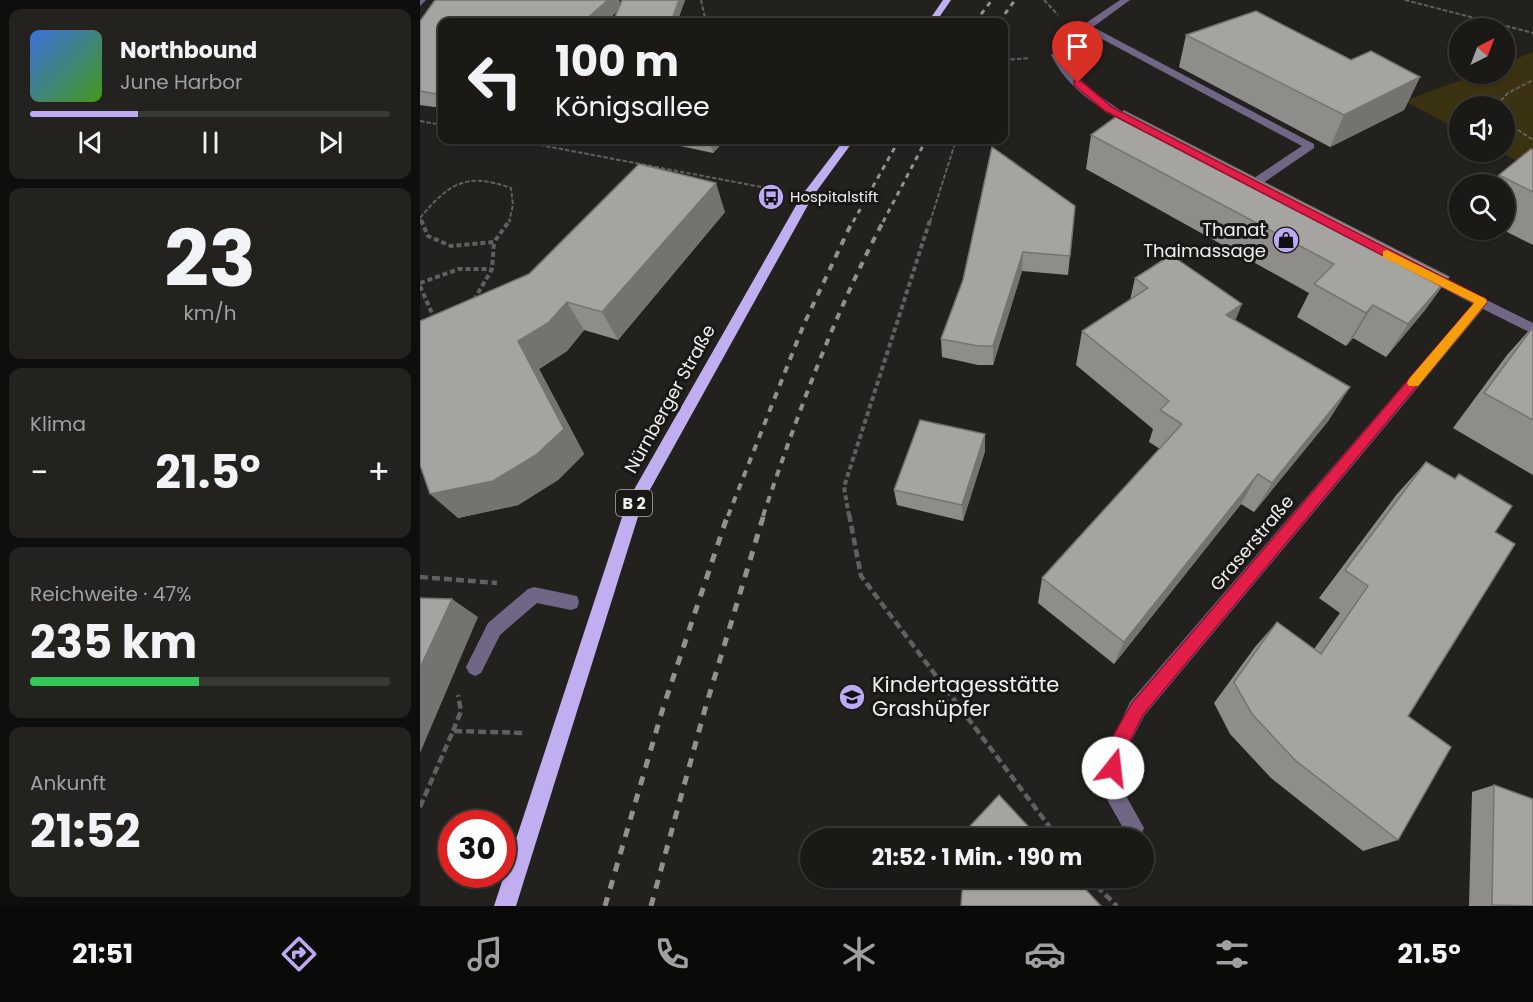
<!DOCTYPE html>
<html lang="de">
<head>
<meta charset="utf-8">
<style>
	:root { --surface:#1a1916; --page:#23221f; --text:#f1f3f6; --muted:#9fa0a1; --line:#383835; --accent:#bea9f4 }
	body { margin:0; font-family:Poppins,sans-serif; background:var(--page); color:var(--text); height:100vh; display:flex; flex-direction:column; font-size:22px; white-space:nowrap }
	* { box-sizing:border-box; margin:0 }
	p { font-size:20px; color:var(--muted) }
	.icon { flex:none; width:33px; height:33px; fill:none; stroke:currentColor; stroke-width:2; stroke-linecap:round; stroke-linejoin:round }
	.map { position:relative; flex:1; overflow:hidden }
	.details { display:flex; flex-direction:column; gap:9px; padding:9px; background:#0e0e0c; width:420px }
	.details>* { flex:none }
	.top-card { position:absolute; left:18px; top:18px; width:570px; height:126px; border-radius:12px; box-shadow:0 2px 4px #0004,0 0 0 2px var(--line); background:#1a1916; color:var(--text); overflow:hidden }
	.needle { width:39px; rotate:42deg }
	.fabs { position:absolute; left:1029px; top:18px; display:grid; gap:12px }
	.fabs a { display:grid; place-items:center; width:66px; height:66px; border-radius:50%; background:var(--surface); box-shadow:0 2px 4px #0004,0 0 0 2px var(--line); font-size:30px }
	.speed { position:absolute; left:18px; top:810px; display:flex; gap:12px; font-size:30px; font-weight:700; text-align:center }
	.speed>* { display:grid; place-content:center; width:78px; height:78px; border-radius:50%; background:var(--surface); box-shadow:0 2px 4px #0004,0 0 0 2px var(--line); line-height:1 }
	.speed .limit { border:9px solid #d22; background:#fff; color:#111 }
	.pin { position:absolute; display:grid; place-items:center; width:51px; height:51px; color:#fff; margin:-62px -26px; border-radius:50% 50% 50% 0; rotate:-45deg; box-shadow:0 0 6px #0007 }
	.pin .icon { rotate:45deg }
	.me { position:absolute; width:66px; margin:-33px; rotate:16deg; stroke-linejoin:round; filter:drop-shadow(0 0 4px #0008) }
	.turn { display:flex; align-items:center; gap:21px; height:126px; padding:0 18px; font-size:27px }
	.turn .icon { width:78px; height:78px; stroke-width:2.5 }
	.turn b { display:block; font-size:42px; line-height:51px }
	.big { font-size:45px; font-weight:700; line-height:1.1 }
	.details .card { flex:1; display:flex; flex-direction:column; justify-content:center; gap:9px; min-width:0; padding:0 21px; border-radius:12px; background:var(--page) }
	.details .dial { align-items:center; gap:0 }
	.dial b { font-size:78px; line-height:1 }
	.song { display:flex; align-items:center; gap:18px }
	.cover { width:72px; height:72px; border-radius:9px; background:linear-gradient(135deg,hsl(220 70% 55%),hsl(100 70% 35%)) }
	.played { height:6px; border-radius:3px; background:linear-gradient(90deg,var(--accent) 30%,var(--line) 30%) }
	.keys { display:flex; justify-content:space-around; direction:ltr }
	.heat { display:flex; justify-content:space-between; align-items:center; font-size:33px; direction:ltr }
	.charge { height:9px; border-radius:4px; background:linear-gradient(90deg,#34c759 47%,var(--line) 0) }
	.trip { position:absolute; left:380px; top:828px; width:354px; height:60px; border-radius:30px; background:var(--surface); box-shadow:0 2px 4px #0004,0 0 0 2px var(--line); font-weight:700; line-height:60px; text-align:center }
	.tabs { display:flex; height:96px; justify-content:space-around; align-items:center; background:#0a0a09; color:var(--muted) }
	.tabs .icon { width:42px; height:42px }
	.tabs .selected { color:var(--accent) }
	.tabs b { font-size:27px; color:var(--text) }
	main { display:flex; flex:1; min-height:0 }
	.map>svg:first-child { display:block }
	.green { fill:#3b3212 }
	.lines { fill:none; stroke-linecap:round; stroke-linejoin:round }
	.path-far2 { stroke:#61605e; stroke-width:2; stroke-dasharray:4.5 2; stroke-linecap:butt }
	.path-far1 { stroke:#61605e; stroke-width:4; stroke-dasharray:5 3; stroke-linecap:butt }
	.path { stroke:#61605e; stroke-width:4.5; stroke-dasharray:8 4; stroke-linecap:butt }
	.minor { fill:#706787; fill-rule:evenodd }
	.major { fill:#c0aef0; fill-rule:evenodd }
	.rail-far2 { stroke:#92918e; stroke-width:3; stroke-dasharray:5 5; stroke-linecap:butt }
	.rail-far1 { stroke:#92918e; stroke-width:4; stroke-dasharray:7 7; stroke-linecap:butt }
	.rail { stroke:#92918e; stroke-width:5; stroke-dasharray:9 9; stroke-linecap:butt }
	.wall { fill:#8e8d8a }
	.shaded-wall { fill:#747370 }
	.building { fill:#a5a4a0; stroke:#747370; stroke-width:1.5 }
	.route { fill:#e11d48; stroke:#92132f; stroke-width:1.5 }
	.slow { fill:#f59e0b }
	.labels { text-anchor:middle; stroke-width:6; stroke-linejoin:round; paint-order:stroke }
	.far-poi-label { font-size:15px; fill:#f0efed; stroke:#191815; text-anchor:start }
	.shield { fill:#191815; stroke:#b0aeac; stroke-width:1.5 }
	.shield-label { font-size:16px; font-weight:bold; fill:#f0efed }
	.poi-label { font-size:18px; fill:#f0efed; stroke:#191815; text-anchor:end }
	.street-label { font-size:18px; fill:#f0efed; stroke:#191815 }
	.near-poi-label { font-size:21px; fill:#f0efed; stroke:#191815; text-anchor:start }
</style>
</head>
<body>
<main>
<section class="details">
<div class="card">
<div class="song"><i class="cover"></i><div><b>Northbound</b><p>June Harbor</p></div></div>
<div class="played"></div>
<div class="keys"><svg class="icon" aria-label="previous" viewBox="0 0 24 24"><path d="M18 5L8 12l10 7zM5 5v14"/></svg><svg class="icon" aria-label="pause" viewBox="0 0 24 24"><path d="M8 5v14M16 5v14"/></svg><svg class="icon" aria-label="next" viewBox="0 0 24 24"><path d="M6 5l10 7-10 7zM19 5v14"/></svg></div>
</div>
<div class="card dial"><b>23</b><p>km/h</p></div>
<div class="card"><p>Klima</p>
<div class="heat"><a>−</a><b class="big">21.5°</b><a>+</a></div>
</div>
<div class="card"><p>Reichweite · 47%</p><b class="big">235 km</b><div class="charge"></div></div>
<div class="card"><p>Ankunft</p><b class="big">21:52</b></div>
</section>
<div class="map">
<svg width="1113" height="906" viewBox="0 0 1113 906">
	<rect width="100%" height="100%" fill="#22211e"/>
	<polygon class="green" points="1113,52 1113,169 1080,152 1084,152 1084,106 1040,106 1039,130 985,101 1057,74 1084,74 1085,63"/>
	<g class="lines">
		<g class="path-far2">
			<polyline points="281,0 286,22"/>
			<polyline points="624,0 638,15"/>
			<polyline points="985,0 1113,33"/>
			<polyline points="584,60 610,58"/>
			<polyline points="1079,106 1078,104 1088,93 1113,80"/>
			<polyline points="1084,116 1095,128 1113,140"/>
			<polyline points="0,121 22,125"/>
			<polyline points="94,140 357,190"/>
			<path d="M0 218C29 183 46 172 91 188L93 205 89 222"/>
			<polyline points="0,219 1,222"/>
			<polyline points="510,222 536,140"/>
		</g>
		<g class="path-far1">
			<polyline points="1,220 8,236 31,246 74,242 90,220"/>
			<polyline points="0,283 39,269 71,269"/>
			<polyline points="0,286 14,318"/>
			<polyline points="54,300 72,269 74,242"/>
			<polyline points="429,516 424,487 510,220"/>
		</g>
		<g class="path">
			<polyline points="429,514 441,576 638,838"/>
			<polyline points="0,577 77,583"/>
			<polyline points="33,731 41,711 38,695"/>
			<polyline points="0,807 33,731 105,733"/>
			<polyline points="668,878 697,906"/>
		</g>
		<g class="minor">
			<polygon points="0,0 6,0 0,6"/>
			<path d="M700 0H710L673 27 894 144V148L836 188H828V182L882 146 667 31 641 55 646 66 663 85 721 124 720 126H712C680 108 648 90 631 55L663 25Z"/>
			<polygon points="1006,270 1113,323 1113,334 1063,309 724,716 706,751 700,785 724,828 721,835 714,838 707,835 680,787 688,750 710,702 1053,304 1002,277 1000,274"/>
			<polygon points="114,587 157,596 159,602 157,608 151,610 117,603 80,635 61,673 55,676 49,673 46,667 68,623 108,589"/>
		</g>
		<g class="major">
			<polygon points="523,0 531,0 516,22 508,22"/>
			<polygon points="424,140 434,140 393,196 222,504 96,906 74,906 207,502 382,195"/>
		</g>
		<g class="rail-far2">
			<polyline points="555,22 572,0"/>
			<polyline points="579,22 595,0"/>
			<polyline points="433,222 479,140"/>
			<polyline points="463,222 506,140"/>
		</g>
		<g class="rail-far1">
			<polyline points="308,516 384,324 433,220"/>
			<path d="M343 516C377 416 414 314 464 220"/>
		</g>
		<g class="rail">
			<polyline points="185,906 243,708 308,514"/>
			<polyline points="231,906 285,709 344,514"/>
		</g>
	</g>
	<g class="wall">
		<polygon points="15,0 199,0 200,3 202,0 265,0 257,22 197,11 186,22 22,22 22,108 0,105 0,21"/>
		<polygon points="766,35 931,60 1000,77 984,110 910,147 759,67"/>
		<polygon points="671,135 1029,277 1005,310 966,357 933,338 926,346 877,317 889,293 666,169"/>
		<polygon points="245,140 305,140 293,153 246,143"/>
		<polygon points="572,147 650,256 648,275 602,271 573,365 558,365 522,357 521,339 543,280"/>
		<polygon points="1113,150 1113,245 1083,230 1084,230 1084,184 1073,184 1079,175"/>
		<polygon points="305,212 198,340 164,330 147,351 119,369 164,454 138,480 98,505 38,518 109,274"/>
		<polygon points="715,278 815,321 909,420 834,512 821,504 694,664 618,603 622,578 740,449 729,442 733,429 656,365 662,331 710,300"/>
		<polygon points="1113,326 1113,475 1033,428 1087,355"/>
		<polygon points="565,451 543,521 477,505 474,490"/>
		<polygon points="1006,462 1034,479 1039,474 1075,532 988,716 978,840 943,851 851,778 810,734 794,703 835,647 857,622 894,649 920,613 899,598 977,494"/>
		<polygon points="1074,785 1113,906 1049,906 1052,792"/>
	</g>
	<g class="shaded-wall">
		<polygon points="188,0 199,0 202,7 186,22 163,22"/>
		<polygon points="259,0 265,0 257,22 251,22"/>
		<polygon points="1000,77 984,110 910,147 924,115"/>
		<polygon points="289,140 305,140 293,153"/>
		<polygon points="296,183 305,212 198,340 182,312"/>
		<polygon points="603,252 602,271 573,365 573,346"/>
		<polygon points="1029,277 1005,310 966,357 988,324"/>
		<polygon points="147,302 164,330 147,351 119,369 164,454 138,480 98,505 38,518 10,494 98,341"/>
		<polygon points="822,304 808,339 806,315"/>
		<polygon points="953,305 933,338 926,346 946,313"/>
		<polygon points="930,387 909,420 834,512 852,483"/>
		<polygon points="565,434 565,451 543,521 542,505"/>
		<polygon points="838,474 821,504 694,664 704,642"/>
		<polygon points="32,599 58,617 0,753 0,668"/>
	</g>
	<g class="building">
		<polygon points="15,0 188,0 163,22 22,22 22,95 0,91 0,21"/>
		<polygon points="202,0 259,0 251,22 193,22"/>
		<polygon points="836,11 931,60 951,51 1000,77 924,115 766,35"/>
		<polygon points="704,111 1029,277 988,324 953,305 946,313 894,284 914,264 671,135"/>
		<polygon points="572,147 655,206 650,256 603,252 573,346 558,346 521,339 543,280"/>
		<polygon points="1111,149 1113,150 1113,192 1079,175"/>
		<polygon points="219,164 296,183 182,312 147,302 128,323 98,341 144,429 116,455 73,481 10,494 0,465 0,321 109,274"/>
		<polygon points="751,255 822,304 806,315 930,387 852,483 838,474 704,642 622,578 762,424 740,410 749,401 662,331 728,288 715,278"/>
		<polygon points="1113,327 1113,420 1064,393"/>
		<polygon points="500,420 565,434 542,505 474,490"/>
		<polygon points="1006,462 1035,479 1039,474 1092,506 1075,532 1095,544 988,716 1031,747 978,840 876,761 832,714 814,682 857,622 901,654 948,586 925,570"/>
		<polygon points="0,598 32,599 0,668"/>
		<polygon points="1074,785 1113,799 1113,906 1072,905"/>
		<polygon points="579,795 619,838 539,838"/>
		<polygon points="543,878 655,878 681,906 541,906"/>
	</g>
	<path class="route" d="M654 81H661L692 107 1066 299 1067 302 723 715 705 751 699 775 693 777 687 775C678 753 702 722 712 703L1054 303 685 111 654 85Z"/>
	<polygon class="slow" points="967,250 1066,299 1067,302 998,386 989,386 987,383 989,379 1054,303 963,257 963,251"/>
	<defs>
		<g id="bus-disc" transform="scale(1.35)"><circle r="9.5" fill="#bea9f4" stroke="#191815"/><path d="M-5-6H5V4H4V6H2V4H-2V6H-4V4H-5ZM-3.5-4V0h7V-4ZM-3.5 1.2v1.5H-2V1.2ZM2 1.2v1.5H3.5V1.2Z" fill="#111"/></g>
		<g id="shop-disc" transform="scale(1.35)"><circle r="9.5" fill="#bea9f4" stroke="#191815"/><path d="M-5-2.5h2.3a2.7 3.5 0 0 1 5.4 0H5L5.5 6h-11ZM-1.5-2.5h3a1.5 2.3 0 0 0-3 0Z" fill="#111"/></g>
		<g id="school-disc" transform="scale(1.35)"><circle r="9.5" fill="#bea9f4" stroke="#191815"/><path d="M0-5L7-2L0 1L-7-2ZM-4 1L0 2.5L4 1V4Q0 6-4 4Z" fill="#111"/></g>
	</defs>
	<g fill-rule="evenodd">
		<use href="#bus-disc" x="351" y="197"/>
		<use href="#shop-disc" x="866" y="240"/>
		<use href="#school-disc" x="432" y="697"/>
	</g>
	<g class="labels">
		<g class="far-poi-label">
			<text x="370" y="202">Hospitalstift</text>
		</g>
		<rect class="shield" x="196" y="490" width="36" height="26" rx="4.5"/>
		<g class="shield-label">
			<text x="214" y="509">B 2</text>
		</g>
		<g class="poi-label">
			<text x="846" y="236">Thanat<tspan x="846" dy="21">Thaimassage</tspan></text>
		</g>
		<g class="street-label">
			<text transform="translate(250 399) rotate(-61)" y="6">Nürnberger Straße</text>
			<text transform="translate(832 543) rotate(-50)" y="6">Graserstraße</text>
		</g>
		<g class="near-poi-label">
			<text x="452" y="692">Kindertagesstätte<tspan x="452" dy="24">Grashüpfer</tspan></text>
		</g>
	</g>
</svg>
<div class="fabs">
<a><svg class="needle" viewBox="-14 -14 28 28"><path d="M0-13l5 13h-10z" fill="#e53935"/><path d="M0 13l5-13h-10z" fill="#9fa0a1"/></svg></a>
<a><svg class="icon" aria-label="sound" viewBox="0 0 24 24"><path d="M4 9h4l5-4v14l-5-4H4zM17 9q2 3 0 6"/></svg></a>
<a><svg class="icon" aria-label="search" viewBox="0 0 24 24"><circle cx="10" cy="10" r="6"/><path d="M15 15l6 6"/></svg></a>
</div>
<div class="speed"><div class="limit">30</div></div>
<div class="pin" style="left:658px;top:83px;background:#d93025"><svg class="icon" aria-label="arrive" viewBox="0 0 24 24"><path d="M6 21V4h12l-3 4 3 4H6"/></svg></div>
<svg class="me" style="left:693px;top:768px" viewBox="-20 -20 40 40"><circle r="19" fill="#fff"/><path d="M0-13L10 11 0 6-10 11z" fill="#e11d48"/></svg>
<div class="trip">21:52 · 1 Min. · 190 m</div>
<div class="top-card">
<div class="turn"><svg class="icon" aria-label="left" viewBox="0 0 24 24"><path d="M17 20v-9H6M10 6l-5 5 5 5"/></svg><div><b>100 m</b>Königsallee</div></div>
</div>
</div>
</main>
<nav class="tabs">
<b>21:51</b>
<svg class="icon selected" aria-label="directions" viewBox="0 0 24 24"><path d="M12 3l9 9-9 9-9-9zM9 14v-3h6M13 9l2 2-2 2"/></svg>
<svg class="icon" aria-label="music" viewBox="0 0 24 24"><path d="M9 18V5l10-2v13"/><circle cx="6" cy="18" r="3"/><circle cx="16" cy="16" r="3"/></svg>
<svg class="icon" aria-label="phone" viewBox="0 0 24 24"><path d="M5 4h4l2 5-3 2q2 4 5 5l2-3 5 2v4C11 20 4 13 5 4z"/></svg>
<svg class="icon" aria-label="climate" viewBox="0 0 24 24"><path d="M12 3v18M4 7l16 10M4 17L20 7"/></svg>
<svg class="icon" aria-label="car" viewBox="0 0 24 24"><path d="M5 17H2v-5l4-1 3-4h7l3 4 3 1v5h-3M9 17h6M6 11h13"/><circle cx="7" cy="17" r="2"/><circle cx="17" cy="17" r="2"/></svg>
<svg class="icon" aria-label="filters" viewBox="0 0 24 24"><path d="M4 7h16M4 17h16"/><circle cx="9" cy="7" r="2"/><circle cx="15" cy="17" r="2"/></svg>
<b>21.5°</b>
</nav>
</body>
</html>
